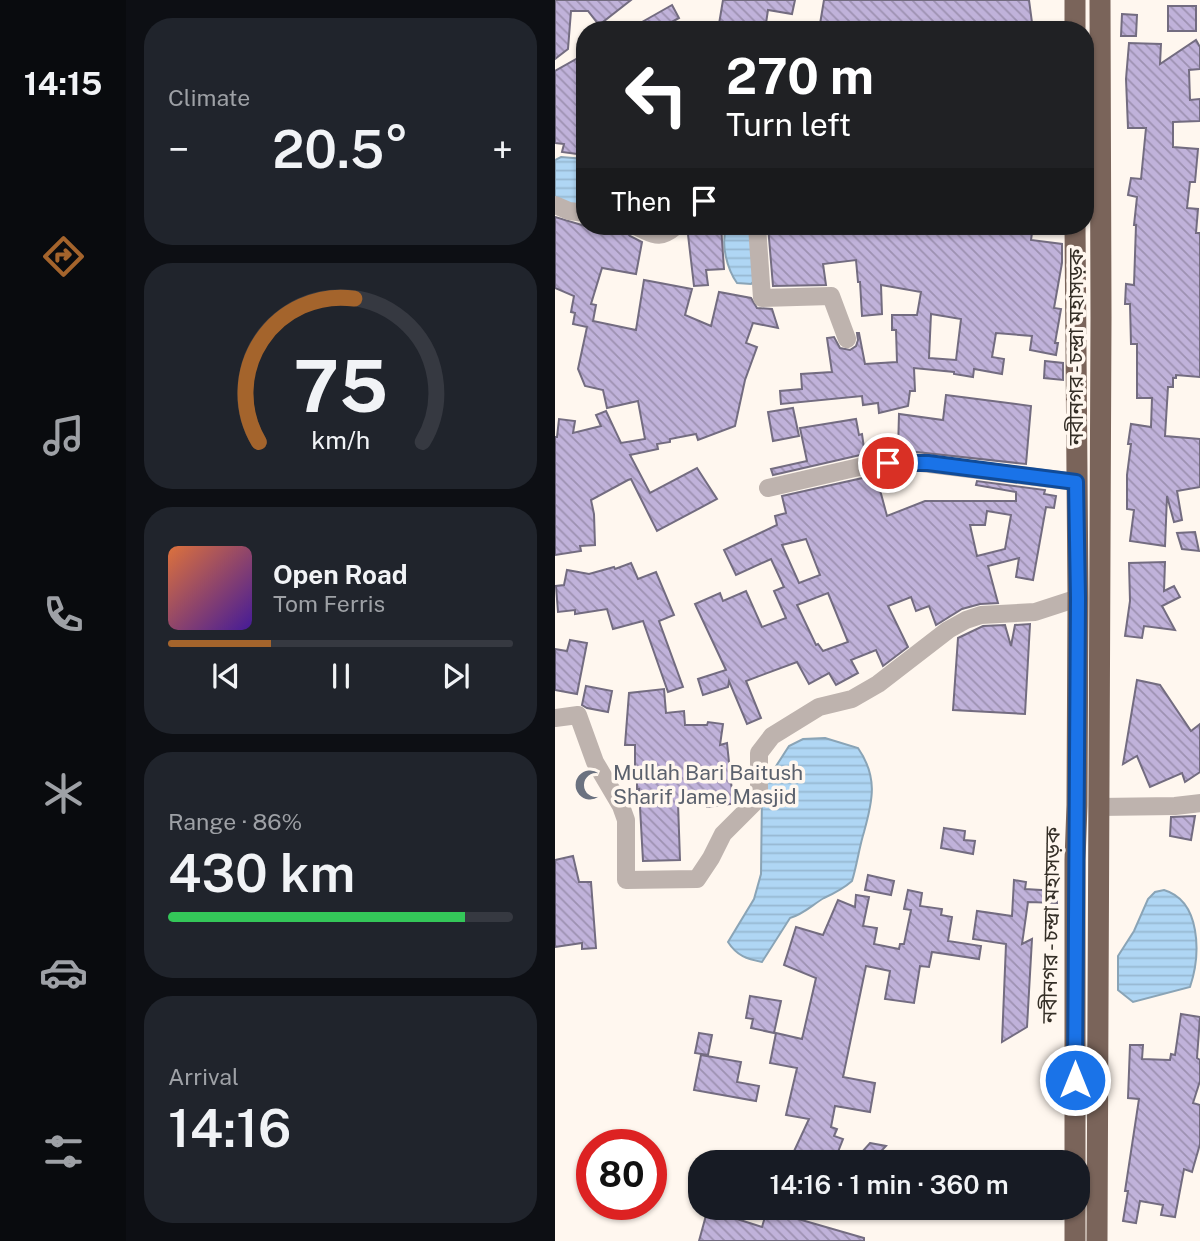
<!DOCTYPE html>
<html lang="en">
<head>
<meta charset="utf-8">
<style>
	:root { --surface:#171b24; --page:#20242c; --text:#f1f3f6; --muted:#9ea1a6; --line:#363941; --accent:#a4642c }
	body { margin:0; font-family:"Public Sans","Noto Sans Bengali",sans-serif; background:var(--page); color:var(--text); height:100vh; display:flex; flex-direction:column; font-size:26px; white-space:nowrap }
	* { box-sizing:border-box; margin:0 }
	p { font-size:23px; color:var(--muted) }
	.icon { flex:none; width:38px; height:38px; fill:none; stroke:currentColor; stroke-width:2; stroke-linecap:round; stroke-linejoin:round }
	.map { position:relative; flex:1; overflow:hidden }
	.side { display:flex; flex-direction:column; gap:18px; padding:18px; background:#0d0f14; width:429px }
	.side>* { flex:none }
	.banner { position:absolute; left:21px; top:21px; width:518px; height:214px; border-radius:28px; box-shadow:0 2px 5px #0004; background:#202124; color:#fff; overflow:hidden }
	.speed { position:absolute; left:21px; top:1129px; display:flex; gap:14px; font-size:35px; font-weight:700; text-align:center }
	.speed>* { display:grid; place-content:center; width:91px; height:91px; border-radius:50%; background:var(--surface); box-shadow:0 2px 5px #0004; line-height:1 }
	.speed .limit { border:10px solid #d22; background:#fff; color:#111 }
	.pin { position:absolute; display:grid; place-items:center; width:60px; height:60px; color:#fff; margin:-30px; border:4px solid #fff; border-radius:50%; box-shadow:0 2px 7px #0007 }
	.me { position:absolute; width:77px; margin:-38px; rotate:0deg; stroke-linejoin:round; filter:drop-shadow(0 0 5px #0008) }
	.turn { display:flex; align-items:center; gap:24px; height:147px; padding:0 35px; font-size:32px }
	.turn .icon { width:91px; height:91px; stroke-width:2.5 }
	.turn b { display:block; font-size:49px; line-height:60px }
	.then { display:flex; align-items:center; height:66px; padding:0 35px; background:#0003; gap:14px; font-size:26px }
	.big { font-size:52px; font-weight:600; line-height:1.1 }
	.side .widget { flex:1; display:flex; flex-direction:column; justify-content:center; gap:10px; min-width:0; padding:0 24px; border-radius:28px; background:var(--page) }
	.side .dial { align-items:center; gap:0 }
	.dial svg { height:182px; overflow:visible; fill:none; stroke:var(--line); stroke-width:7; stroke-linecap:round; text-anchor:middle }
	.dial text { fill:var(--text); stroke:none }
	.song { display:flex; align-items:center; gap:21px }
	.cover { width:84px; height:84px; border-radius:10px; background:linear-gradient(135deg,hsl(20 70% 55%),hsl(260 70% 35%)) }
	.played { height:7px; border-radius:4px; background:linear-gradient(90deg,var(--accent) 30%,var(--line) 30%) }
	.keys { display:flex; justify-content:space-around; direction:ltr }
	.heat { display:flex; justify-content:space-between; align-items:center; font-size:38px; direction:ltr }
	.charge { height:10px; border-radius:5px; background:linear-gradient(90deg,#34c759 86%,var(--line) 0) }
	.trip { position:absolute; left:133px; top:1150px; width:402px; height:70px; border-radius:28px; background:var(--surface); box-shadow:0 2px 5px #0004; font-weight:600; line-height:70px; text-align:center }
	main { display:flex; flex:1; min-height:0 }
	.tab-bar { display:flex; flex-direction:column; width:126px; justify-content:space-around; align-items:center; background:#090b0e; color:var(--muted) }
	.tab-bar .icon { width:49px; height:49px }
	.tab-bar .selected { color:var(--accent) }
	.tab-bar b { font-size:32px; color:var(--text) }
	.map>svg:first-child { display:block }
	.water { fill:url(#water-rules); stroke:#8aa4b6; stroke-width:2 }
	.building { fill:url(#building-back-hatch); stroke:#736c80; stroke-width:2; fill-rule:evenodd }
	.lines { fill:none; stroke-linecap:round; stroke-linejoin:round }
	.street { stroke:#beb3ae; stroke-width:18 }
	.highway { stroke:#7a645a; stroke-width:21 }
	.route-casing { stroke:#114b97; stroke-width:18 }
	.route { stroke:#1a73e8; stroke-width:12 }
	.labels { text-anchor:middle; stroke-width:7; stroke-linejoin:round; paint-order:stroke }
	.street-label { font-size:21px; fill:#342e26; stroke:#fff7ef }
	.worship-label { font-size:21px; fill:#5b616d; stroke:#fff7ef; text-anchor:start }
</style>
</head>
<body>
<main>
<nav class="tab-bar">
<b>14:15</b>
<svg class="icon selected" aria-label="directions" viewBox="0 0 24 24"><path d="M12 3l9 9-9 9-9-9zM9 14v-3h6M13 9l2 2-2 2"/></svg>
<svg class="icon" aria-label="music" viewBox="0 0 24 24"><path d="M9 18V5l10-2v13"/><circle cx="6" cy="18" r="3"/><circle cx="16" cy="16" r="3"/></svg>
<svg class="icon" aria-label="phone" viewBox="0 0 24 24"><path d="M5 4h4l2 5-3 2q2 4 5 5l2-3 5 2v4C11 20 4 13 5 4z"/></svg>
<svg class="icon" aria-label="climate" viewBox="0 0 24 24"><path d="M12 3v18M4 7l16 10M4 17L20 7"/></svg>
<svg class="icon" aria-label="car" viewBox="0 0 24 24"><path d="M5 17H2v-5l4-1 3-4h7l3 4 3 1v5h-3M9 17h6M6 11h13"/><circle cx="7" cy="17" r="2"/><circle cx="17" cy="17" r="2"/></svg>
<svg class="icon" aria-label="filters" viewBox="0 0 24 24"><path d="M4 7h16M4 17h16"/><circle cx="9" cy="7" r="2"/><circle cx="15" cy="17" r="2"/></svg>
</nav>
<section class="side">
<div class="widget"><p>Climate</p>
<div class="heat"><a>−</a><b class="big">20.5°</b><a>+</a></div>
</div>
<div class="widget dial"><svg viewBox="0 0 100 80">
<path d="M14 69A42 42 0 1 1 86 69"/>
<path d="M14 69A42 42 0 0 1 56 6" stroke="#a4642c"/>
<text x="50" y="56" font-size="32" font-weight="700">75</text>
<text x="50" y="72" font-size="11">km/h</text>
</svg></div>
<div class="widget">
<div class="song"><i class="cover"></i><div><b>Open Road</b><p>Tom Ferris</p></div></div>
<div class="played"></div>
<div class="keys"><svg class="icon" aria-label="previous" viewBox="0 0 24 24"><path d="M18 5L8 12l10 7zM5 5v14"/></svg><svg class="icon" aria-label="pause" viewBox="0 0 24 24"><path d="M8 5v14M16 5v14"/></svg><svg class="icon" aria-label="next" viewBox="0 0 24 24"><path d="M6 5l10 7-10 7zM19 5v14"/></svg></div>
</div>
<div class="widget"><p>Range · 86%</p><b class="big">430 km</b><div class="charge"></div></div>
<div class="widget"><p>Arrival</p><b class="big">14:16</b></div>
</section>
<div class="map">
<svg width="646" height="1241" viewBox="0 0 646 1241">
	<defs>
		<pattern id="water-rules" width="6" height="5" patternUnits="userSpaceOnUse" patternTransform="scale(1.75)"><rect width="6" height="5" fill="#afd6f4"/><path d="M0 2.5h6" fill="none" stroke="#97b8d1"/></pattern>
		<pattern id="building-back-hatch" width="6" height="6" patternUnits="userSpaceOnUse" patternTransform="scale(1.75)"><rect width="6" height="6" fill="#c0b2da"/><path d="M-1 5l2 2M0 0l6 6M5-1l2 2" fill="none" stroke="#9d91b1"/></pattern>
	</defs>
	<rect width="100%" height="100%" fill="#fff7ef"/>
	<g class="water">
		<polygon points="6,157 30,159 30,204 21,206 0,200 0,160"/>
		<path d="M178 226H189L196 233 199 281 196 284 182 283C172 269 166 245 171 229Z"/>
		<path d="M270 738 303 748C323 777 318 800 309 832 304 848 302 865 297 881 288 889 280 893 269 898 257 905 249 914 235 918L207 962C192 959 182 956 173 942L199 899 206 874 207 793 214 777 234 746 248 739Z"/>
		<path d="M609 890C646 901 646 954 635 987L578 1002 563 990V956L579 931 593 899 600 892Z"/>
	</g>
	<g class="building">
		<polygon points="0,0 76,0 44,25 33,11 16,11 13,49 0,59"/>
		<polygon points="168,0 240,0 237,14 213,10 210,30 163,30"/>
		<polygon points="269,0 474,0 478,30 352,30 353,25 323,25 322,29 284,25 284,27 265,24"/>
		<polygon points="117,5 124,18 102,30 73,30"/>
		<rect x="613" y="6" width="28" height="25"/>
		<polygon points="567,14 582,15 581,36 566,36"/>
		<polygon points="641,40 645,47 645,69 634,70 635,100 645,99 645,121 618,122 618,147 643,149 640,182 635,182 632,208 643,209 641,233 645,233 645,377 621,375 621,378 618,378 618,387 613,387 610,436 645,439 645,487 622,491 627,520 619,522 612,496 610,546 575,541 579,510 572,509 572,475 576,444 573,444 576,424 596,427 597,398 582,398 582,344 576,344 575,304 570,304 571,284 579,285 581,225 579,225 582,197 573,195 576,178 586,179 591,128 573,128 571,79 574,43 606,44 605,64"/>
		<polygon points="30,54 27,87 29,87 28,99 30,99 30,155 7,152 9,144 0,143 0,71"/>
		<polygon points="0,217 30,226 46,226 70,231 75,236 87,242 81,274 47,268 36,304 41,305 38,321 81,330 89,280 137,289 130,315 156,326 164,292 196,298 202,308 217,309 223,328 198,323 191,343 202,347 190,380 180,426 143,440 141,434 115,439 115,442 102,444 103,449 75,455 95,493 142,468 162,499 102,531 76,479 73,480 36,500 39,514 40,545 25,546 26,551 0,555 0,437 2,437 4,419 20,421 18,433 46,426 41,415 51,411 66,443 90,439 83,401 52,408 48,390 30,386 23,369 32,327 18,324 20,313 16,312 19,296 0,288"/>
		<polygon points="132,226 166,226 169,269 151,270 153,285 139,286"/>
		<path d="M213 226H286L287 230 299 228V230L326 226H472L471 232 477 233 476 240 507 244V263L499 308 506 309 500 343H503L501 355 475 350 477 336 441 333 437 357 449 359 447 374 419 369 418 377 399 374V372L359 368 360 391H355L353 406 324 413 323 403 308 405 307 396 226 404 225 391 247 389 246 374 277 372 272 338 279 337 285 348 295 350 301 346 303 340 302 333H304L310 364 342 362 341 330H337V315H362L366 292 326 285 327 314 307 316 305 282H303L301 260 268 264 271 285 218 286ZM376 314 406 319 401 360 374 358Z"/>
		<polygon points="490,361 508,363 508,380 489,378"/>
		<polygon points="391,395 476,406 471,464 343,450 344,414 388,420"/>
		<polygon points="238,408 244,436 218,441 213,412"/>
		<polygon points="301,419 304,435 307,434 309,448 313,447 314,453 218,475 216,469 252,461 245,428"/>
		<path d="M321 475 332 516 370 501H461V492L421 485 422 481 490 490 489 494 501 496 499 508 491 507 478 580 461 577 464 558 433 566 443 603 425 604 407 609 381 625 374 606 361 611 356 597 333 606 353 647 328 666 321 650 296 660 303 673 281 685 274 673 254 684 242 662 191 681 206 718 192 724 174 681 173 687 148 695 143 679 171 670 140 604 165 593 168 601 191 591 207 627 231 618 219 591 229 587 216 559 181 575 169 550 222 525 220 516 231 513 227 496ZM432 511 456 515 450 549 422 556 415 525H430ZM251 539 265 575 244 583 227 545ZM273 593 293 642 268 651 263 644 261 645 242 605Z"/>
		<polygon points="640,532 644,551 627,549 622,533"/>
		<polygon points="610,562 609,591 619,586 625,597 607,606 620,630 589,626 587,638 570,636 575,601 574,563"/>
		<polygon points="76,563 83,579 101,572 119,615 104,621 128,687 113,692 88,621 58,629 52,609 20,614 20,610 3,612 1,586 9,585 12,570 34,574 59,567 60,569"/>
		<polygon points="475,624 470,714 398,710 403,638 428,626 450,625 456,646 460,625"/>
		<polygon points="15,640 32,643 22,694 0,690 0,649 12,651"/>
		<polygon points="582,680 605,685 636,731 645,724 645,772 630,782 627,773 595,787 582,756 568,764"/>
		<polygon points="31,686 57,691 53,712 32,708 27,705"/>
		<polygon points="109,689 111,713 129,711 130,725 152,725 153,722 168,724 165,745 172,743 177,791 184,790 186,800 183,803 152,807 151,803 123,803 125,860 88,861 84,789 82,789 82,773 80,773 80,745 70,745 74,693"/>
		<polygon points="640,816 636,840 615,836 616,817"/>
		<polygon points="389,828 410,831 409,840 420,841 418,854 386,848"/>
		<polygon points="18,856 24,882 36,882 41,948 27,949 27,943 0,947 0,860"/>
		<polygon points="313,875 339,881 336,895 310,890"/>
		<polygon points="459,880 471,882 470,889 502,891 502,903 473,902 467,944 477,939 472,1027 447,1042 451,944 418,939 422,911 457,916"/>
		<polygon points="353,890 367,893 365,906 387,909 386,915 397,917 393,941 426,946 424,959 377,952 374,967 365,966 359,1003 330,999 335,971 311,966 288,1077 320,1083 315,1112 280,1106 276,1127 282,1129 279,1136 288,1139 279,1162 234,1162 254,1119 231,1115 242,1068 215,1063 221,1033 247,1039 261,978 229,965 241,927 268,935 283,900 300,907 301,895 314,897 308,926 322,928 319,944 344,949 345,944 349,944 356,910 349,909"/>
		<polygon points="195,996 226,1001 219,1033 196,1028 198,1019 191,1018"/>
		<polygon points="626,1014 645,1017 642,1058 645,1060 645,1081 638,1103 645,1105 645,1144 637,1172 629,1169 620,1217 606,1215 608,1205 585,1201 581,1223 568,1221 573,1191 570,1191 584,1099 573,1098 575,1045 588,1045 587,1059 615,1060 616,1054 620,1055"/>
		<polygon points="144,1033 157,1035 153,1055 140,1053"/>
		<polygon points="146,1055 186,1062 182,1082 204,1086 201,1101 139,1090"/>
		<polygon points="315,1143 331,1146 316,1162 298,1162"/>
		<polygon points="153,1208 182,1208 179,1218 207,1227 212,1210 309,1238 309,1241 144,1241"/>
	</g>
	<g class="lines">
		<g class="street">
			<polyline points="0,205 14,211 30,213"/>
			<path d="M80 226C99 234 103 241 121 226"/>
			<polyline points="202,226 207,298 276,296 292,339"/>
			<polyline points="213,488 317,464 350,461 521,482"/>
			<polyline points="0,718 23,715 40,762 66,806 71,820 71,880 142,879 156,858 168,834 200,802 204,789 204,753 217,736 264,707 297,699 323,684 393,630 411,620 426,615 480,612 523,598"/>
			<polyline points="544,807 620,806 646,803"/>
		</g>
		<g class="highway">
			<polyline points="520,0 520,30"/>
			<polyline points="520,1162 520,860 522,805 523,598 520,226"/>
			<polyline points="520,1208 520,1241"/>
			<polyline points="542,1241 546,317 545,0"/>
		</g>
	</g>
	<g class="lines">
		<g class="route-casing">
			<polyline id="route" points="333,463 373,463 521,482 523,598 520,1080"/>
		</g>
		<use href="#route" class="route"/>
	</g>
	<defs>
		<g id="mosque-bare" transform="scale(2.415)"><path d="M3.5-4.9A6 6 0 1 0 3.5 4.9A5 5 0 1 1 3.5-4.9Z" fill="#6b7280" stroke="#fff7ef" stroke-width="2.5" paint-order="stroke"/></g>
	</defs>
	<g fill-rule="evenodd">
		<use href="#mosque-bare" x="35" y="785"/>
	</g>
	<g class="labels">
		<g class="street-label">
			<text transform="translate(521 347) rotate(-90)" y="7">নবীনগর - চন্দ্রা মহাসড়ক</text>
			<text transform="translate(496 925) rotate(-89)" y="7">নবীনগর - চন্দ্রা মহাসড়ক</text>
		</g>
		<g class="worship-label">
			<text x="58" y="780">Mullah Bari Baitush<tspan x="58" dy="24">Sharif Jame Masjid</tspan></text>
		</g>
	</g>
</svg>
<div class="speed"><div class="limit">80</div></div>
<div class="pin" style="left:333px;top:463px;background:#d93025"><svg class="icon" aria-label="arrive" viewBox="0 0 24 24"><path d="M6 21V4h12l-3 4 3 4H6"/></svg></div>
<svg class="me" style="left:520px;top:1080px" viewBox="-20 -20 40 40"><circle r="17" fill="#1a73e8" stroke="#fff" stroke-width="3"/><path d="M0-11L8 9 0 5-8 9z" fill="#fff"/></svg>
<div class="trip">14:16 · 1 min · 360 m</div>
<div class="banner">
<div class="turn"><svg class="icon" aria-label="left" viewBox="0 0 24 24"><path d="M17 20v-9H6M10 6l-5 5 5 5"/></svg><div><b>270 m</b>Turn left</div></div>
<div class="then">Then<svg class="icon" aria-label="arrive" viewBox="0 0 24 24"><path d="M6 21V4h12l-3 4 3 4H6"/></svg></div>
</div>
</div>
</main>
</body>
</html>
